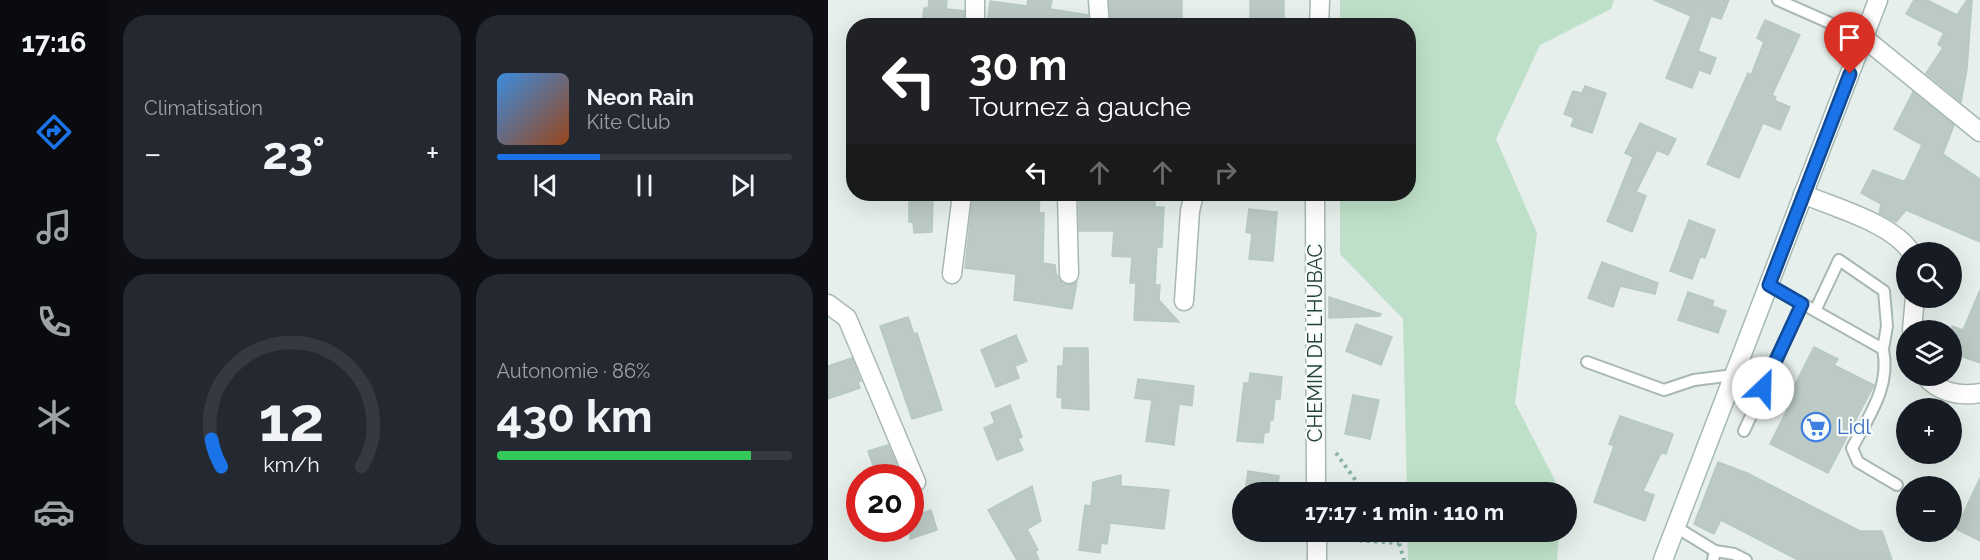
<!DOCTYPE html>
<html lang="fr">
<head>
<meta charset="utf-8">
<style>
	:root { --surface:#171b24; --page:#242831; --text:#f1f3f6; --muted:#9ea1a6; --line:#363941; --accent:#1a73e8 }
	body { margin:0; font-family:Raleway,sans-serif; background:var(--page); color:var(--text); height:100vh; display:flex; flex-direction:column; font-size:22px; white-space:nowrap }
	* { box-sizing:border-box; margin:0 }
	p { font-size:20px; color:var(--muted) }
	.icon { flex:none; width:33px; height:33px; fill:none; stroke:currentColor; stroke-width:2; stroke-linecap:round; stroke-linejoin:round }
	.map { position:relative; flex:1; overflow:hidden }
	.panel { display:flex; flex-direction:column; gap:15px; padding:15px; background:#0d0f14; width:720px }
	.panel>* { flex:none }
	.top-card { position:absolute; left:18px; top:18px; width:570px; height:183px; border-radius:24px; box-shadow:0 6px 24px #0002; background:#202124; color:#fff; overflow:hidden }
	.buttons { position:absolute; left:1068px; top:242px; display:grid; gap:12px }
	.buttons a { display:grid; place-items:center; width:66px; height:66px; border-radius:50%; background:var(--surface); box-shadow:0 6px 24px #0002; font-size:30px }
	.speed { position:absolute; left:18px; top:464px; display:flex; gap:12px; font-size:30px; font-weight:700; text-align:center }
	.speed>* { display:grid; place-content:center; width:78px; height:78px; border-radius:50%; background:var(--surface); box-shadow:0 6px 24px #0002; line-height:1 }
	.speed .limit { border:9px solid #d22; background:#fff; color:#111 }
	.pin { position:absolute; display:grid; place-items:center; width:51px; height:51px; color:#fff; margin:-62px -26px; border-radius:50% 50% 50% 0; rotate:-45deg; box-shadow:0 0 6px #0007 }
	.pin .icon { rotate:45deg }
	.me { position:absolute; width:66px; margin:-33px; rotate:24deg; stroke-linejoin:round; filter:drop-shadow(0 0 4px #0008) }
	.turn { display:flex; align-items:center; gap:21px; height:126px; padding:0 24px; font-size:27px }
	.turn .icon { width:78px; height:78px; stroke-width:2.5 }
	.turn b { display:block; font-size:42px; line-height:51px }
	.lanes { display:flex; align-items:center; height:57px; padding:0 24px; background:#0003; justify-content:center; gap:30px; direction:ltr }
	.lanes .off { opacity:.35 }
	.big { font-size:45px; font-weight:700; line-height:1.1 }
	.panel .tile { flex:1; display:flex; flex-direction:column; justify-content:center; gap:9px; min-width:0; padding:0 21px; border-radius:24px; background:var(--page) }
	.panel .dial { align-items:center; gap:0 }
	.dial svg { height:156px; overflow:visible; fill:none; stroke:var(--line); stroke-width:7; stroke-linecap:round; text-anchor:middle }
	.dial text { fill:var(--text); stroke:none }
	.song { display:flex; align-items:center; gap:18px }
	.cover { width:72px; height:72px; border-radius:9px; background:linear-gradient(135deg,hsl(210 70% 55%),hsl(20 70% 35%)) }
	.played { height:6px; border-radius:3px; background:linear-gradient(90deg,var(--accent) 35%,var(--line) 35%) }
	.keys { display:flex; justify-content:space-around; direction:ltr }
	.heat { display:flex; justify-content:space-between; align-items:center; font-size:33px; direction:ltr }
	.charge { height:9px; border-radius:4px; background:linear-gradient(90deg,#34c759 86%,var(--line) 0) }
	.panel .tiles { flex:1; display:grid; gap:15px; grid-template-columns:repeat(2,1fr) }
	.trip { position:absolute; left:404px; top:482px; width:345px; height:60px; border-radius:30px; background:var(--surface); box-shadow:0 6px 24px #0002; font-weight:700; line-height:60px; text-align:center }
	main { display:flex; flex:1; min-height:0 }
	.tabs { display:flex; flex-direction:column; width:108px; justify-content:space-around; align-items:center; background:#090b0e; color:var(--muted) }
	.tabs .icon { width:42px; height:42px }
	.tabs .selected { color:var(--accent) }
	.tabs b { font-size:27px; color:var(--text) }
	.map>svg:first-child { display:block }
	.green { fill:#bfe0c8 }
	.building { fill:#bbcac4; stroke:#b8c9c2; stroke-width:1.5 }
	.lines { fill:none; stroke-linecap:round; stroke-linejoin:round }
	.service-casing { stroke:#a8b8b2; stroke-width:14 }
	.minor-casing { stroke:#a8b8b2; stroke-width:21 }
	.secondary-casing { stroke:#a4bbb3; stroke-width:21 }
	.path { stroke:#86b3a5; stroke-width:4; stroke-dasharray:3 4.5; stroke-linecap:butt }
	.service { stroke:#fff; stroke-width:10 }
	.minor { stroke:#fff; stroke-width:18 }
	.secondary { stroke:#fff; stroke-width:18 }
	.route-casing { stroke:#114b97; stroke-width:15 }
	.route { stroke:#1a73e8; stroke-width:10 }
	.labels { text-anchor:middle; stroke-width:4.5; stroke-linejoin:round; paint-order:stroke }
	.street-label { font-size:20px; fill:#24423a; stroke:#f7fbf9 }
	.shop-label { font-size:20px; fill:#366cbe; stroke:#f7fbf9; text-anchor:start }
</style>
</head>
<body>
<main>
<nav class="tabs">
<b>17:16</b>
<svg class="icon selected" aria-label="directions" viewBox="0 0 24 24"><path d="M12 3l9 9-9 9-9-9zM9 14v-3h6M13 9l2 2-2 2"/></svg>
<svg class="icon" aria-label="music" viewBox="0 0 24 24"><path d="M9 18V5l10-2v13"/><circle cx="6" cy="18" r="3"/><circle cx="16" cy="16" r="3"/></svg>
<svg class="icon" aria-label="phone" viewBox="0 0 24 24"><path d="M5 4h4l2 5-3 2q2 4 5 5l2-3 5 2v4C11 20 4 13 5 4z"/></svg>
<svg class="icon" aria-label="climate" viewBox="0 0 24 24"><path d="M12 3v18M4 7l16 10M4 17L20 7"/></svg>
<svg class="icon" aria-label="car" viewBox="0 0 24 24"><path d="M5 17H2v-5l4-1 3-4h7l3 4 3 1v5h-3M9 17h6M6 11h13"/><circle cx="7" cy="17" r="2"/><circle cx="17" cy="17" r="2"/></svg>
</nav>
<section class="panel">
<div class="tiles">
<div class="tile"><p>Climatisation</p>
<div class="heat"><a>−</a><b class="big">23°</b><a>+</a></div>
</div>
<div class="tile">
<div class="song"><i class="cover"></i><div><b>Neon Rain</b><p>Kite Club</p></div></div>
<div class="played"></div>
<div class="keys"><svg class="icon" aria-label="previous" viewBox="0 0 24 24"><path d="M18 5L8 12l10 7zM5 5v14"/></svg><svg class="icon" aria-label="pause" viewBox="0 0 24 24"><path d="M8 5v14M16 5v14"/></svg><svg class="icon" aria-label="next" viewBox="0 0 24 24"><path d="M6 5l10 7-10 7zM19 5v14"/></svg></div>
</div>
<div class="tile dial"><svg viewBox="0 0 100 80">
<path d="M14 69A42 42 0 1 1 86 69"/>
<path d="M14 69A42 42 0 0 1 9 55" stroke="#1a73e8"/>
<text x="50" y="56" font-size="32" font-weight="700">12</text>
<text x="50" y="72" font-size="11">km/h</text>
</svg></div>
<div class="tile"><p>Autonomie · 86%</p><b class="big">430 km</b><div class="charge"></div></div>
</div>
</section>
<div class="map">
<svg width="1152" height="560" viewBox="0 0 1152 560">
	<rect width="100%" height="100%" fill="#e6efeb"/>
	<g class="green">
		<polygon points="512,0 786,0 783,9 712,45 668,139 709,233 687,403 733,492 579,492 575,319 512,254 512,194 580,194 580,26 512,25"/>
		<polygon points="579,531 731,531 729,560 580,560"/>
	</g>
	<g class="building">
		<polygon points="101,0 119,0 118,9 136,11 136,26 94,26 96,8 100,8"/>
		<polygon points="200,0 224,0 222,9 260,15 260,26 159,26 162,1 199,6"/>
		<polygon points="281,0 354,0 354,26 333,26 333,21 283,25"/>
		<rect x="422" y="0" width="34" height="26"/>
		<polygon points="826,0 901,0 893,19 883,16 870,51 888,58 882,74 871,70 864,88 838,78 863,16"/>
		<polygon points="1086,0 1099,0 1129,15 1139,0 1144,0 1139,69 1133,102 1098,73 1115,48 1110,44 1116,33 1078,14"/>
		<polygon points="937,20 972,35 944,95 948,97 946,100 962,107 952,130 935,123 911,178 879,164 920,73 923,75 936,42 929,38"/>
		<polygon points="757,86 778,93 764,133 743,126 746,118 736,114 745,91 754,93"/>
		<polygon points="1085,92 1126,125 1115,154 1152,179 1152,242 1078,210 1068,222 1051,213 1053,204 1033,193 1045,170 1075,181 1078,179 1094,145 1066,129"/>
		<polygon points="812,123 848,139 840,155 829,150 808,192 818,196 804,232 779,221 805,157 797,153"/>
		<polygon points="81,194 101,194 101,196 105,197 104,232 86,233 85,222 81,222"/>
		<polygon points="145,194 212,194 211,213 216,213 215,263 227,265 228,274 235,284 242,285 249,282 244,309 186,300 188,274 137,268"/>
		<polygon points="251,194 327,194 327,207 336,207 334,247 329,247 327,285 332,285 331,300 351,322 306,320 308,283 302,283 304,257 284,256 286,231 251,231"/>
		<polygon points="421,209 449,212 445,261 421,259 424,234 418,232"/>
		<polygon points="861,220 887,230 877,258 872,257 864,279 842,271"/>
		<polygon points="774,262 830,283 827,294 792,286 785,307 760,298"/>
		<polygon points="1152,290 1152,363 1124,353 1124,326 1135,330"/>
		<polygon points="860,292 886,301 884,306 898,311 890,333 850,320"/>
		<polygon points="501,297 553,314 552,316 501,318"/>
		<polygon points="80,317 86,334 89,333 114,410 84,419 52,326"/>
		<polygon points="528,324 564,337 553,365 518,351"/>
		<polygon points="188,335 199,361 187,366 191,378 168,387 153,350"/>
		<polygon points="986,347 1010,359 1006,365 1046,385 1000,473 942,444 959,410 955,408"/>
		<polygon points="236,348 260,348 261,410 234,408 234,398 229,397 230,366 235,366"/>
		<polygon points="24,358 33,381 30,382 32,388 0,399 0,366"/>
		<polygon points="422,373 454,377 452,399 447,399 445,420 442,420 441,432 436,433 435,443 409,441 416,383 421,383"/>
		<polygon points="310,379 366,386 364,406 351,404 346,445 318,441 324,400 307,398"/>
		<polygon points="525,395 551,400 542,439 517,434"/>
		<polygon points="182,405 194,437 190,439 195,450 169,460 156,428 167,423 163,413"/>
		<polygon points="792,416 845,434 838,454 833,453 815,491 826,495 817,521 766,502 786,446 781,444"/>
		<polygon points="60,445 70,468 73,477 49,477 40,451"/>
		<polygon points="890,462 919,473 1032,531 1054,531 1064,560 970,560 893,520 886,534 866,524"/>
		<polygon points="420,471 451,476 449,492 417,492"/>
		<polygon points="293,475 293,486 341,490 336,529 282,523 279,544 273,543 272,553 251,550 257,505 263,506 265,482"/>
		<polygon points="1152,478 1152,541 1128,529"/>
		<polygon points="204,486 213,521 199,529 210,550 207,551 211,560 189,560 160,510"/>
		<polygon points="103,510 109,530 82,539 82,517"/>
	</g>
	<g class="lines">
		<g class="service-casing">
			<g id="service">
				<polyline points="950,0 1036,38"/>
				<polyline points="941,285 1055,349 1059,326 1056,291 1011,260 987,311"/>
				<path d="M1055 349C1063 386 1041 416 1024 448L1030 462 1069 485"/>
				<polyline points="759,362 836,390 866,380 906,375"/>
				<polyline points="916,431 974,304"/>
				<polyline points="848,527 887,551 885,560"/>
				<polyline points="887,551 906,554 918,560"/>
			</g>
		</g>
		<g class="minor-casing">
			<g id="minor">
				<polyline points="270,0 272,26"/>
				<polyline points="147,26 147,0"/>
				<polyline points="491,26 492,0"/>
				<polyline points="1036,38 1152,132"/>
				<polyline points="239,194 241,274"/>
				<polyline points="487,194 488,492"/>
				<path d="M975 194C1007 208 1064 223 1083 252"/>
				<polyline points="124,274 134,194"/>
				<polyline points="356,301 362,211 366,194"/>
				<polyline points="0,304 19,318 88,482"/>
				<polyline points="1084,330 1087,297"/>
				<path d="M1096 375C1110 392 1131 397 1152 393"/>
				<polyline points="489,531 489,560"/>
			</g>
		</g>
		<g class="secondary-casing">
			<polyline id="secondary" points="835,560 1050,0"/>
		</g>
		<g class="path">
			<polyline points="508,453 536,492"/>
			<polyline points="563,531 571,543 576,560"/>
			<polyline points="509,539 571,543"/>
		</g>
		<use href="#service" class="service"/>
		<use href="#minor" class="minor"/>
		<use href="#secondary" class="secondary"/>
	</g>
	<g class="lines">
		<g class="route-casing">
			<polyline id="route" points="935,388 974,304 941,285 1022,74"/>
		</g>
		<use href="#route" class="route"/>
	</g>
	<defs>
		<g id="supermarket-ring" transform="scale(1.5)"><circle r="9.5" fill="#f7fbf9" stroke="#3f7fe0" stroke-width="1.5"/><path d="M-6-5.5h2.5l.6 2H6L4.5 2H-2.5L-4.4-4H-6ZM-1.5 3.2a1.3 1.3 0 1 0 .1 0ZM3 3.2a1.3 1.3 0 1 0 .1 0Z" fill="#3f7fe0"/></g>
	</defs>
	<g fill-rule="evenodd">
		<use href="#supermarket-ring" x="988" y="427"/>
	</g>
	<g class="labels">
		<g class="street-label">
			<text transform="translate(487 343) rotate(-90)" y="7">CHEMIN DE L'HUBAC</text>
		</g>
		<g class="shop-label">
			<text x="1009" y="434">Lidl</text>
		</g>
	</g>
</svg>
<div class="buttons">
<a><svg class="icon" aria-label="search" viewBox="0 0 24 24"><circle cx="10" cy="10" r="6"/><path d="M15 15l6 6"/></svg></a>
<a><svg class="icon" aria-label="layers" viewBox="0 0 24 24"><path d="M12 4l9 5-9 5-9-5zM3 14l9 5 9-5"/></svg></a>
<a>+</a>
<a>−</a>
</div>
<div class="speed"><div class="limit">20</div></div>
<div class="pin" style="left:1022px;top:74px;background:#d93025"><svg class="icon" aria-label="arrive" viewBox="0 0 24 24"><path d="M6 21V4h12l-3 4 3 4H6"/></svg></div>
<svg class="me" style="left:935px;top:388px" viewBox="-20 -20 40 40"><circle r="19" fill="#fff"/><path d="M0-13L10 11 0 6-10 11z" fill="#1a73e8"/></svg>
<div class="trip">17:17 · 1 min · 110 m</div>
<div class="top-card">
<div class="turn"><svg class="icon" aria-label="left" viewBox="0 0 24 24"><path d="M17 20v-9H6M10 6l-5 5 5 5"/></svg><div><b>30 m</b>Tournez à gauche</div></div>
<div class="lanes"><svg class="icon" aria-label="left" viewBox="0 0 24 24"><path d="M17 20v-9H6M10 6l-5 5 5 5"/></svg><svg class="icon off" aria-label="ahead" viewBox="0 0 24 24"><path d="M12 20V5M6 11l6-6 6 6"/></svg><svg class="icon off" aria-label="ahead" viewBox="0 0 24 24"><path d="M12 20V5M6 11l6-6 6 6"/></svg><svg class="icon off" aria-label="right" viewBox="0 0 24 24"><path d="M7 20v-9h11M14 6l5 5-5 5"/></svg></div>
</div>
</div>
</main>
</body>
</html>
